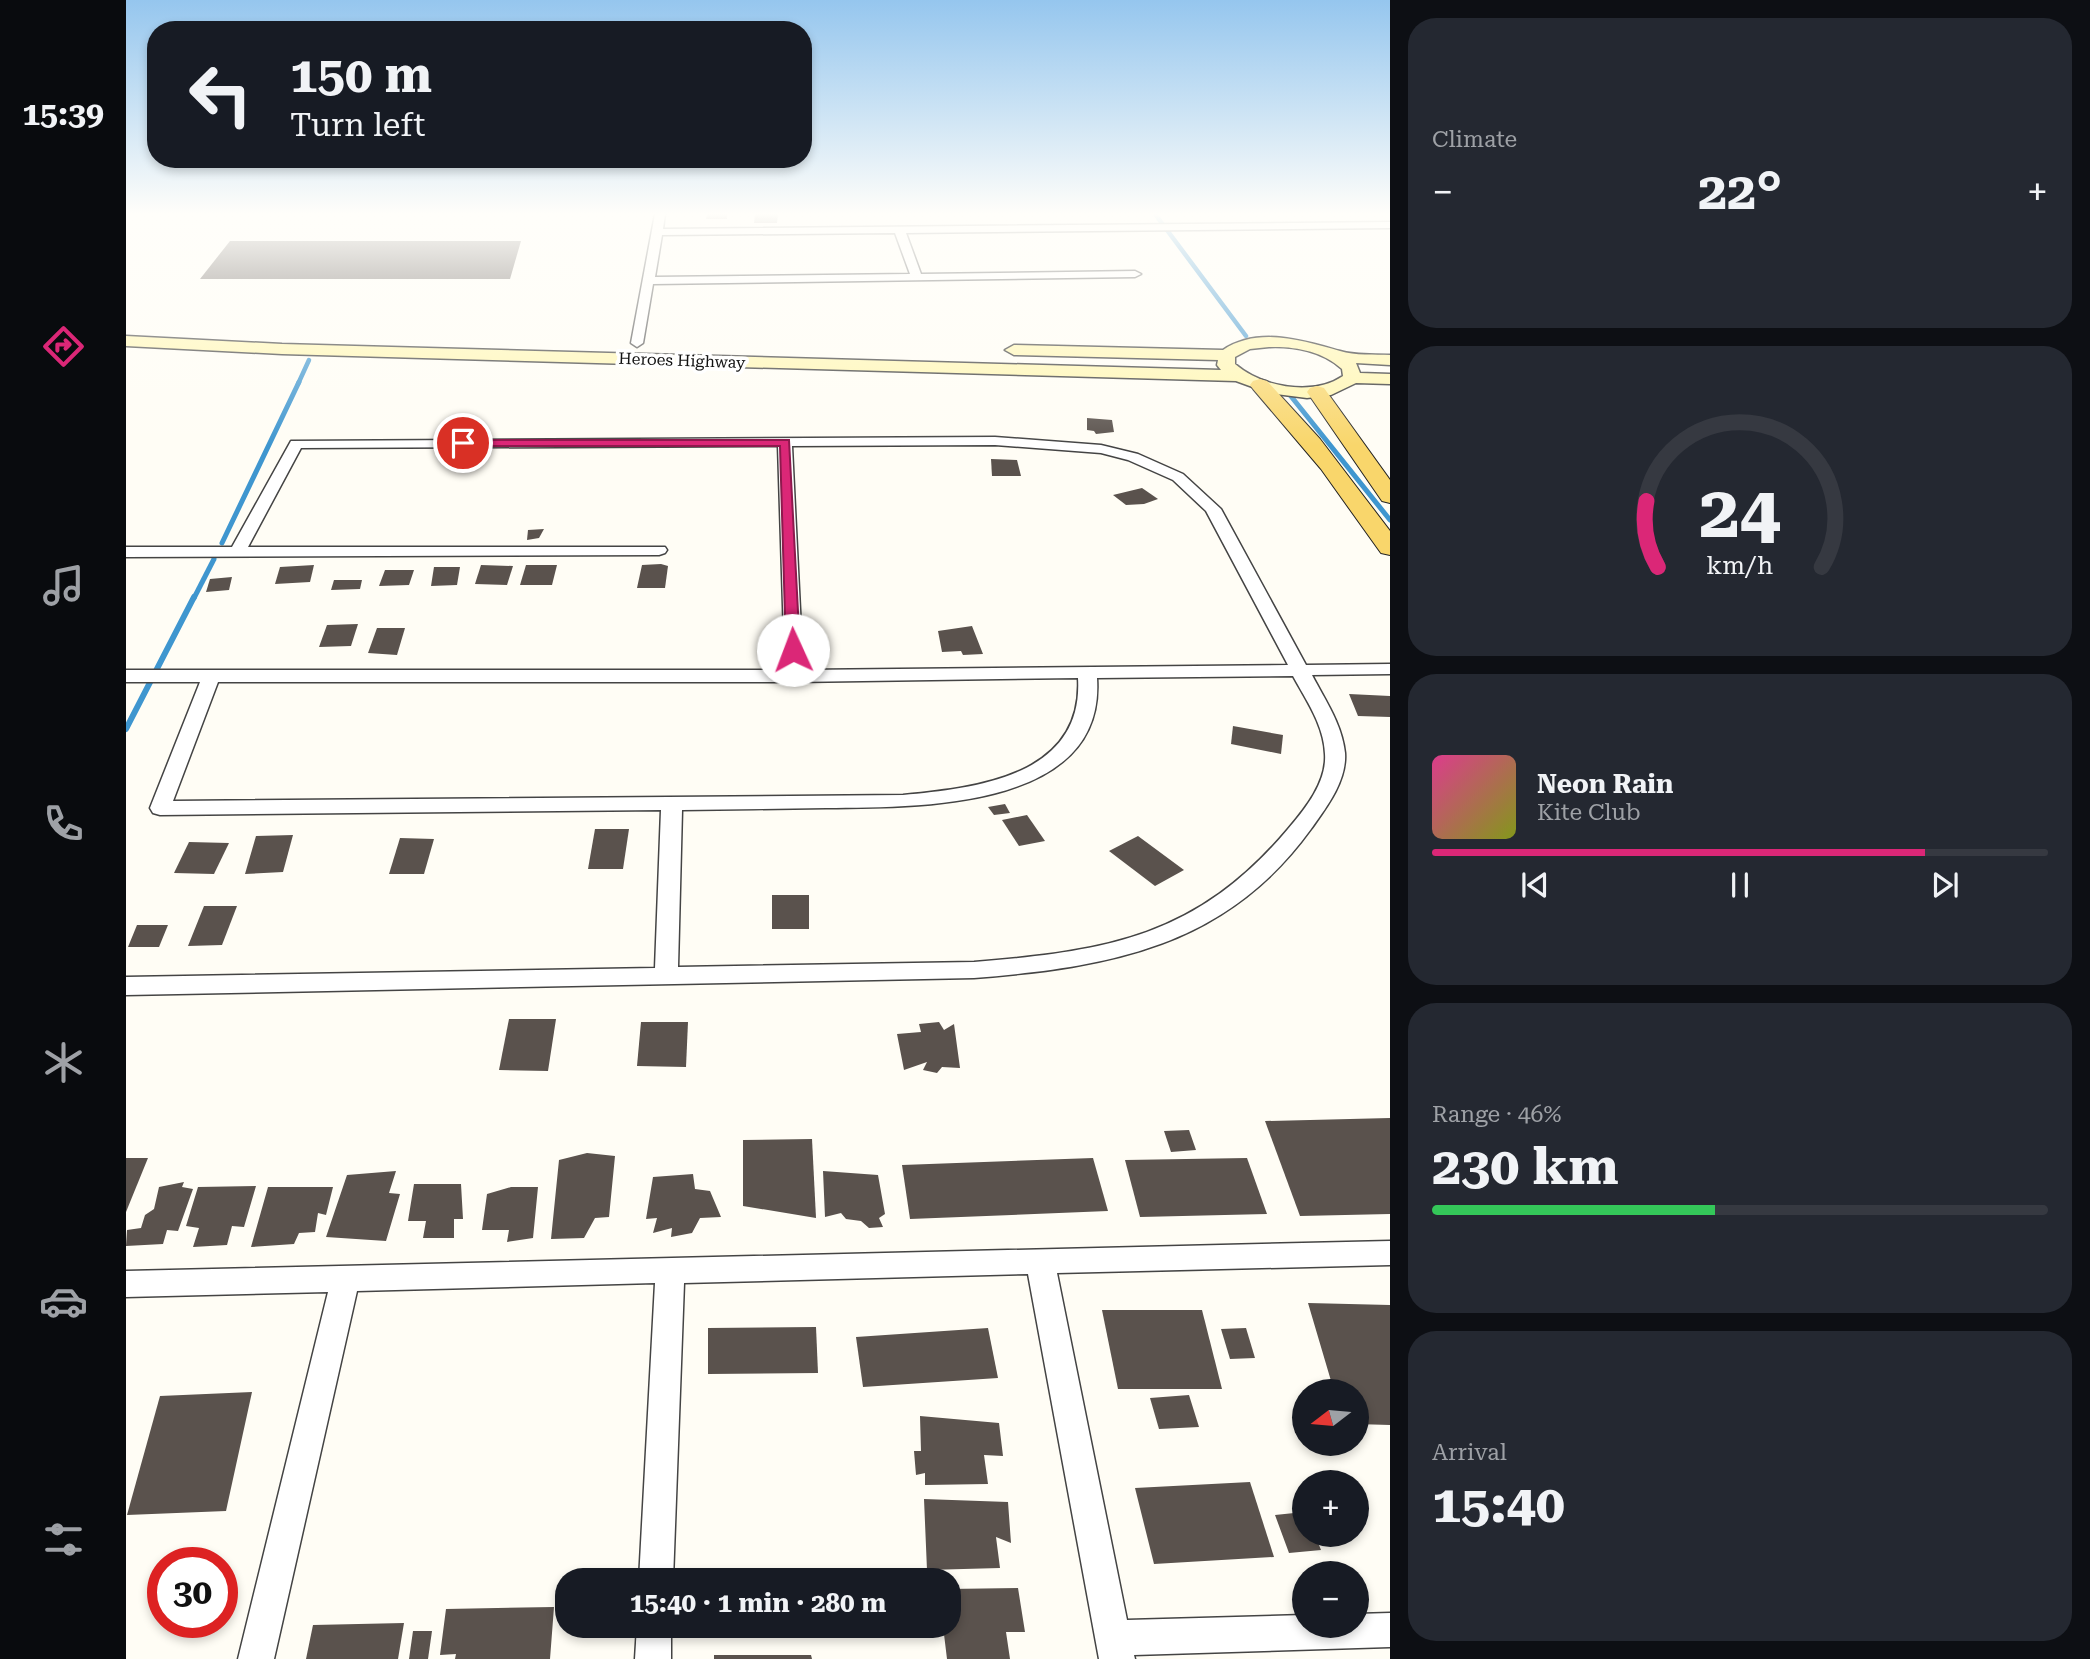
<!DOCTYPE html>
<html lang="en">
<head>
<meta charset="utf-8">
<style>
	:root { --surface:#171b24; --page:#242831; --text:#f1f3f6; --muted:#9ea1a6; --line:#363941; --accent:#db2777 }
	body { margin:0; font-family:"Roboto Serif",serif; background:var(--page); color:var(--text); height:100vh; display:flex; flex-direction:column; font-size:26px; white-space:nowrap }
	* { box-sizing:border-box; margin:0 }
	p { font-size:23px; color:var(--muted) }
	.icon { flex:none; width:38px; height:38px; fill:none; stroke:currentColor; stroke-width:2; stroke-linecap:round; stroke-linejoin:round }
	.map { position:relative; flex:1; overflow:hidden }
	.details { display:flex; flex-direction:column; gap:18px; padding:18px; background:#0d0f14; width:700px }
	.details>* { flex:none }
	.top-card { position:absolute; left:21px; top:21px; width:665px; height:147px; border-radius:28px; box-shadow:0 4px 10px #0003; background:#171b24; color:var(--text); overflow:hidden }
	.needle { width:46px; rotate:254deg }
	.buttons { position:absolute; left:1166px; top:1379px; display:grid; gap:14px }
	.buttons a { display:grid; place-items:center; width:77px; height:77px; border-radius:50%; background:var(--surface); box-shadow:0 4px 10px #0003; font-size:35px }
	.speed { position:absolute; left:21px; top:1547px; display:flex; gap:14px; font-size:35px; font-weight:700; text-align:center }
	.speed>* { display:grid; place-content:center; width:91px; height:91px; border-radius:50%; background:var(--surface); box-shadow:0 4px 10px #0003; line-height:1 }
	.speed .limit { border:10px solid #d22; background:#fff; color:#111 }
	.pin { position:absolute; display:grid; place-items:center; width:60px; height:60px; color:#fff; margin:-30px; border:4px solid #fff; border-radius:50%; box-shadow:0 2px 7px #0007 }
	.me { position:absolute; width:77px; margin:-38px; rotate:358deg; stroke-linejoin:round; filter:drop-shadow(0 0 5px #0008) }
	.turn { display:flex; align-items:center; gap:24px; height:147px; padding:0 28px; font-size:32px }
	.turn .icon { width:91px; height:91px; stroke-width:2.5 }
	.turn b { display:block; font-size:49px; line-height:60px }
	.big { font-size:52px; font-weight:700; line-height:1.1 }
	.details .card { flex:1; display:flex; flex-direction:column; justify-content:center; gap:10px; min-width:0; padding:0 24px; border-radius:28px; background:var(--page) }
	.details .dial { align-items:center; gap:0 }
	.dial svg { height:182px; overflow:visible; fill:none; stroke:var(--line); stroke-width:7; stroke-linecap:round; text-anchor:middle }
	.dial text { fill:var(--text); stroke:none }
	.song { display:flex; align-items:center; gap:21px }
	.cover { width:84px; height:84px; border-radius:10px; background:linear-gradient(135deg,hsl(330 70% 55%),hsl(70 70% 35%)) }
	.played { height:7px; border-radius:4px; background:linear-gradient(90deg,var(--accent) 80%,var(--line) 80%) }
	.keys { display:flex; justify-content:space-around; direction:ltr }
	.heat { display:flex; justify-content:space-between; align-items:center; font-size:38px; direction:ltr }
	.charge { height:10px; border-radius:5px; background:linear-gradient(90deg,#34c759 46%,var(--line) 0) }
	.trip { position:absolute; left:429px; top:1568px; width:406px; height:70px; border-radius:28px; background:var(--surface); box-shadow:0 4px 10px #0003; font-weight:700; line-height:70px; text-align:center }
	main { display:flex; flex:1; min-height:0 }
	.tab-bar { display:flex; flex-direction:column; width:126px; justify-content:space-around; align-items:center; background:#090b0e; color:var(--muted) }
	.tab-bar .icon { width:49px; height:49px }
	.tab-bar .selected { color:var(--accent) }
	.tab-bar b { font-size:32px; color:var(--text) }
	.map>svg:first-child { display:block }
	.lines { fill:none; stroke-linecap:round; stroke-linejoin:round }
	.stream-far2 { stroke:#3f96cf; stroke-width:4.5 }
	.stream-far1 { stroke:#3f96cf; stroke-width:5 }
	.stream { stroke:#3f96cf; stroke-width:6 }
	.building { fill:#5a524d }
	.minor-casing { stroke:#444; stroke-width:3 }
	.secondary-casing { stroke:#333; stroke-width:3 }
	.primary-casing { stroke:#222; stroke-width:2 }
	.minor { fill:#fff; fill-rule:evenodd }
	.secondary { fill:#fff6b0; fill-rule:evenodd }
	.primary { fill:#f9d66b; fill-rule:evenodd }
	.route { fill:#db2777; stroke:#8e194d; stroke-width:2 }
	.labels { text-anchor:middle; stroke-width:7; stroke-linejoin:round; paint-order:stroke }
	.far-street-label { font-size:16px; fill:#111; stroke:#fff }
</style>
</head>
<body>
<main>
<nav class="tab-bar">
<b>15:39</b>
<svg class="icon selected" aria-label="directions" viewBox="0 0 24 24"><path d="M12 3l9 9-9 9-9-9zM9 14v-3h6M13 9l2 2-2 2"/></svg>
<svg class="icon" aria-label="music" viewBox="0 0 24 24"><path d="M9 18V5l10-2v13"/><circle cx="6" cy="18" r="3"/><circle cx="16" cy="16" r="3"/></svg>
<svg class="icon" aria-label="phone" viewBox="0 0 24 24"><path d="M5 4h4l2 5-3 2q2 4 5 5l2-3 5 2v4C11 20 4 13 5 4z"/></svg>
<svg class="icon" aria-label="climate" viewBox="0 0 24 24"><path d="M12 3v18M4 7l16 10M4 17L20 7"/></svg>
<svg class="icon" aria-label="car" viewBox="0 0 24 24"><path d="M5 17H2v-5l4-1 3-4h7l3 4 3 1v5h-3M9 17h6M6 11h13"/><circle cx="7" cy="17" r="2"/><circle cx="17" cy="17" r="2"/></svg>
<svg class="icon" aria-label="filters" viewBox="0 0 24 24"><path d="M4 7h16M4 17h16"/><circle cx="9" cy="7" r="2"/><circle cx="15" cy="17" r="2"/></svg>
</nav>
<div class="map">
<svg width="1264" height="1659" viewBox="0 0 1264 1659">
	<rect width="100%" height="100%" fill="#fffdf5"/>
	<g class="lines">
		<g class="stream-far2">
			<polyline points="1029,214 1120,336"/>
			<polyline points="172,384 183,360"/>
		</g>
		<g class="stream-far1">
			<polyline points="1164,395 1264,520"/>
			<polyline points="96,543 173,382"/>
			<polyline points="68,598 88,559"/>
		</g>
		<polyline class="stream" points="0,729 68,597"/>
	</g>
	<g class="building">
		<polygon points="581,214 601,214 601,219 580,219"/>
		<polygon points="629,214 652,214 651,223 628,223"/>
		<polygon points="104,241 395,241 384,279 74,279"/>
		<polygon points="961,418 986,420 988,432 970,434 968,431 961,430"/>
		<polygon points="865,459 891,460 895,476 866,476"/>
		<polygon points="1016,488 1032,499 1018,504 1000,505 987,495"/>
		<polygon points="418,529 413,538 401,540 402,530"/>
		<polygon points="535,564 542,566 539,588 511,588 516,565"/>
		<polygon points="188,565 184,582 149,584 154,567"/>
		<polygon points="355,565 387,566 381,585 349,584"/>
		<polygon points="400,565 431,565 426,585 394,585"/>
		<polygon points="308,567 334,567 331,585 305,586"/>
		<polygon points="259,570 288,570 283,585 253,586"/>
		<polygon points="106,577 103,590 80,592 84,579"/>
		<polygon points="208,580 236,580 234,589 205,590"/>
		<polygon points="232,624 225,646 193,647 201,625"/>
		<polygon points="846,626 857,654 837,655 835,651 816,652 812,631"/>
		<polygon points="251,628 279,628 271,655 242,653"/>
		<polygon points="1223,694 1264,696 1264,717 1232,716"/>
		<polygon points="1107,726 1157,735 1155,754 1105,744"/>
		<polygon points="879,804 884,813 868,815 862,807"/>
		<polygon points="901,815 919,841 893,846 876,820"/>
		<polygon points="469,829 503,829 497,869 462,869"/>
		<polygon points="167,835 157,872 119,874 130,836"/>
		<polygon points="1012,836 1058,870 1029,886 983,851"/>
		<polygon points="274,838 308,839 298,874 263,874"/>
		<polygon points="63,842 103,843 88,874 48,873"/>
		<rect x="646" y="895" width="37" height="34"/>
		<polygon points="78,906 111,906 96,945 62,946"/>
		<polygon points="11,925 42,925 33,947 2,947"/>
		<polygon points="383,1019 430,1019 422,1071 373,1070"/>
		<polygon points="515,1022 562,1022 560,1067 511,1066"/>
		<polygon points="813,1022 818,1030 828,1024 834,1068 816,1067 811,1073 797,1070 801,1062 778,1070 771,1034 795,1032 793,1024"/>
		<polygon points="1264,1118 1264,1214 1174,1216 1139,1121"/>
		<polygon points="1063,1130 1070,1150 1045,1152 1038,1131"/>
		<polygon points="686,1139 690,1218 617,1206 617,1140"/>
		<polygon points="461,1153 489,1156 483,1217 469,1218 458,1238 425,1239 433,1160"/>
		<polygon points="0,1158 22,1158 0,1212"/>
		<polygon points="967,1158 982,1211 784,1219 776,1165"/>
		<polygon points="1121,1158 1141,1214 1014,1217 999,1160"/>
		<polygon points="270,1171 263,1193 274,1194 260,1241 200,1237 221,1175"/>
		<polygon points="697,1171 752,1175 759,1214 753,1218 757,1227 743,1228 735,1221 720,1219 715,1213 699,1217"/>
		<polygon points="567,1174 569,1189 584,1191 595,1217 574,1218 566,1233 545,1237 546,1228 527,1233 531,1218 520,1219 527,1177"/>
		<polygon points="58,1182 56,1187 67,1189 52,1231 41,1230 37,1244 0,1246 1,1230 15,1228 19,1215 28,1209 33,1187"/>
		<polygon points="288,1184 335,1184 337,1219 328,1219 328,1238 297,1238 300,1221 282,1221"/>
		<polygon points="130,1186 118,1227 106,1226 101,1245 67,1247 73,1228 60,1226 72,1187"/>
		<polygon points="142,1187 207,1187 200,1215 192,1213 189,1232 173,1233 168,1244 125,1247"/>
		<polygon points="385,1187 412,1187 407,1238 381,1242 383,1230 356,1230 361,1194"/>
		<polygon points="1182,1303 1264,1305 1264,1425 1230,1424 1230,1391 1208,1391"/>
		<polygon points="976,1310 1076,1310 1096,1389 992,1389"/>
		<polygon points="690,1327 692,1373 582,1374 582,1328"/>
		<polygon points="862,1328 872,1378 737,1387 730,1337"/>
		<polygon points="1120,1328 1129,1358 1104,1359 1095,1329"/>
		<polygon points="126,1392 100,1511 1,1515 34,1396"/>
		<polygon points="1063,1395 1073,1427 1033,1429 1024,1398"/>
		<polygon points="794,1416 873,1423 877,1456 858,1455 862,1484 799,1485 799,1473 790,1475 788,1451 795,1451"/>
		<polygon points="1124,1482 1148,1557 1028,1564 1009,1488"/>
		<polygon points="798,1499 882,1502 885,1543 870,1537 874,1568 801,1570"/>
		<polygon points="1178,1512 1178,1535 1189,1535 1195,1550 1163,1553 1149,1515"/>
		<polygon points="892,1588 899,1632 880,1632 884,1659 821,1659 817,1626 822,1626 822,1589"/>
		<polygon points="428,1607 424,1659 329,1659 330,1654 314,1655 320,1609"/>
		<polygon points="278,1623 272,1659 180,1659 187,1625"/>
		<polygon points="287,1631 306,1631 302,1659 283,1659"/>
		<polygon points="588,1655 685,1655 686,1659 588,1659"/>
	</g>
	<g class="lines">
		<g class="minor-casing">
			<g id="minor">
				<path d="M529 214H539L537 229 1264 222V228L780 233 795 274 1009 271 1015 274 1009 277 527 284 517 343 511 347 505 343ZM769 233 784 274 529 277 536 235Z"/>
				<path d="M869 437 975 445 1012 454 1057 474 1095 509 1180 665 1264 664V674L1186 675C1199 700 1216 724 1219 753 1221 781 1200 808 1185 829 1100 947 984 967 848 978L0 995V977L529 968 535 810 34 815 27 813 24 808 74 682H0V670H659L652 446 175 448 122 547H539L541 550 539 553 533 555 0 557V547H106L165 441ZM869 445 975 453 1002 460 1047 480 1080 511 1162 665 677 670 666 446ZM1167 676C1180 700 1198 725 1199 754 1201 782 1179 809 1162 829 1071 937 982 951 848 962L552 967 556 810C604 809 652 809 700 808 789 807 980 811 971 678ZM952 678C958 776 851 788 777 795L47 801 92 682H668Z"/>
				<polygon points="1264,1241 1264,1265 931,1273 1001,1620 1178,1615 1178,1626 1230,1626 1230,1614 1264,1613 1264,1647 1008,1655 1009,1659 973,1659 902,1274 558,1283 547,1580 513,1580 529,1283 231,1291 148,1659 112,1659 202,1292 0,1297 0,1271"/>
				<polygon points="511,1626 545,1626 545,1659 509,1659"/>
			</g>
		</g>
		<g class="secondary-casing">
			<path id="secondary" d="M0 336 156 344 1095 370 1091 365 1092 360 888 355 879 350 888 345 1097 350C1133 326 1177 341 1214 351 1229 356 1249 354 1264 355V365L1230 363 1234 373 1264 374V384L1230 383 1205 395 1181 398 1143 393 1110 381 156 354 0 346ZM1143 347C1168 346 1197 351 1216 369L1217 376C1186 397 1136 387 1109 364V357L1124 349Z"/>
		</g>
		<g class="primary-casing">
			<g id="primary">
				<polygon points="1134,379 1141,381 1194,439 1264,531 1264,555 1255,553 1195,469 1127,389 1124,385 1127,381"/>
				<polygon points="1191,386 1198,388 1264,480 1264,503 1256,501 1181,392 1184,388"/>
			</g>
		</g>
		<use href="#minor" class="minor"/>
		<use href="#secondary" class="secondary"/>
		<use href="#primary" class="primary"/>
	</g>
	<linearGradient id="sky" x2="0" y2="1"><stop stop-color="#95c6ee"/><stop offset="0.48" stop-color="#fffefa"/><stop offset="1" stop-color="#fffefa" stop-opacity="0"/></linearGradient>
	<rect width="1264" height="446" fill="url(#sky)"/>
	<polygon class="route" points="337,440 663,440 674,650 667,654 660,650 654,446 333,446 332,443"/>
	<g class="labels">
		<g class="far-street-label">
			<text transform="translate(556 360) rotate(2)" y="6">Heroes Highway</text>
		</g>
	</g>
</svg>
<div class="buttons">
<a><svg class="needle" viewBox="-14 -14 28 28"><path d="M0-13l5 13h-10z" fill="#e53935"/><path d="M0 13l5-13h-10z" fill="#9ea1a6"/></svg></a>
<a>+</a>
<a>−</a>
</div>
<div class="speed"><div class="limit">30</div></div>
<div class="pin" style="left:337px;top:443px;background:#d93025"><svg class="icon" aria-label="arrive" viewBox="0 0 24 24"><path d="M6 21V4h12l-3 4 3 4H6"/></svg></div>
<svg class="me" style="left:667px;top:650px" viewBox="-20 -20 40 40"><circle r="19" fill="#fff"/><path d="M0-13L10 11 0 6-10 11z" fill="#db2777"/></svg>
<div class="trip">15:40 · 1 min · 280 m</div>
<div class="top-card">
<div class="turn"><svg class="icon" aria-label="left" viewBox="0 0 24 24"><path d="M17 20v-9H6M10 6l-5 5 5 5"/></svg><div><b>150 m</b>Turn left</div></div>
</div>
</div>
<section class="details">
<div class="card"><p>Climate</p>
<div class="heat"><a>−</a><b class="big">22°</b><a>+</a></div>
</div>
<div class="card dial"><svg viewBox="0 0 100 80">
<path d="M14 69A42 42 0 1 1 86 69"/>
<path d="M14 69A42 42 0 0 1 9 40" stroke="#db2777"/>
<text x="50" y="56" font-size="32" font-weight="700">24</text>
<text x="50" y="72" font-size="11">km/h</text>
</svg></div>
<div class="card">
<div class="song"><i class="cover"></i><div><b>Neon Rain</b><p>Kite Club</p></div></div>
<div class="played"></div>
<div class="keys"><svg class="icon" aria-label="previous" viewBox="0 0 24 24"><path d="M18 5L8 12l10 7zM5 5v14"/></svg><svg class="icon" aria-label="pause" viewBox="0 0 24 24"><path d="M8 5v14M16 5v14"/></svg><svg class="icon" aria-label="next" viewBox="0 0 24 24"><path d="M6 5l10 7-10 7zM19 5v14"/></svg></div>
</div>
<div class="card"><p>Range · 46%</p><b class="big">230 km</b><div class="charge"></div></div>
<div class="card"><p>Arrival</p><b class="big">15:40</b></div>
</section>
</main>
</body>
</html>
